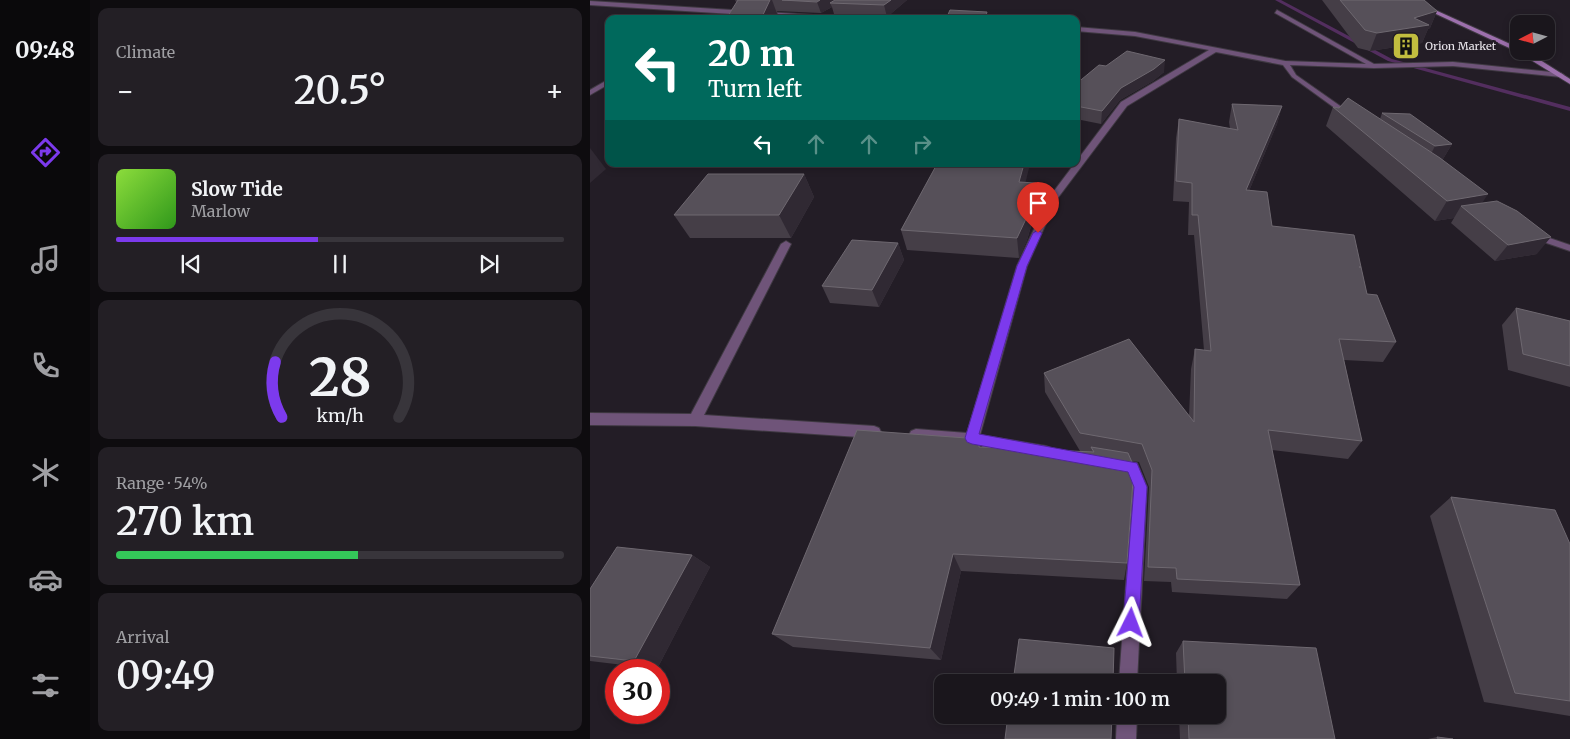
<!DOCTYPE html>
<html lang="en">
<head>
<meta charset="utf-8">
<style>
	:root { --surface:#1a161c; --page:#231f25; --text:#f1f3f6; --muted:#9f9fa3; --line:#38353b; --accent:#7c3aed }
	body { margin:0; font-family:Merriweather,serif; background:var(--page); color:var(--text); height:100vh; display:flex; flex-direction:column; font-size:19px; white-space:nowrap }
	* { box-sizing:border-box; margin:0 }
	p { font-size:16px; color:var(--muted) }
	.icon { flex:none; width:28px; height:28px; fill:none; stroke:currentColor; stroke-width:2; stroke-linecap:round; stroke-linejoin:round }
	.map { position:relative; flex:1; overflow:hidden }
	.panel { display:flex; flex-direction:column; gap:8px; padding:8px; background:#0e0c0f; width:500px }
	.panel>* { flex:none }
	.hud { position:absolute; left:15px; top:15px; width:475px; height:152px; border-radius:10px; box-shadow:0 2px 8px #0003,0 0 0 1px var(--line); background:#00695c; color:#fff; overflow:hidden }
	.needle { width:32px; rotate:264deg }
	.controls { position:absolute; left:920px; top:15px; display:grid; gap:10px }
	.controls a { display:grid; place-items:center; width:45px; height:45px; border-radius:10px; background:var(--surface); box-shadow:0 2px 8px #0003,0 0 0 1px var(--line); font-size:25px }
	.speed { position:absolute; left:15px; top:659px; display:flex; gap:10px; font-size:25px; font-weight:700; text-align:center }
	.speed>* { display:grid; place-content:center; width:65px; height:65px; border-radius:50%; background:var(--surface); box-shadow:0 2px 8px #0003,0 0 0 1px var(--line); line-height:1 }
	.speed .limit { border:8px solid #d22; background:#fff; color:#111 }
	.pin { position:absolute; display:grid; place-items:center; width:42px; height:42px; color:#fff; margin:-51px -21px; border-radius:50% 50% 50% 0; rotate:-45deg; box-shadow:0 0 5px #0007 }
	.pin .icon { rotate:45deg }
	.me { position:absolute; width:55px; margin:-28px; rotate:3deg; stroke-linejoin:round; filter:drop-shadow(0 0 4px #0008) }
	.turn { display:flex; align-items:center; gap:18px; height:105px; padding:0 20px; font-size:22px }
	.turn .icon { width:65px; height:65px; stroke-width:2.5 }
	.turn b { display:block; font-size:35px; line-height:42px }
	.lanes { display:flex; align-items:center; height:48px; padding:0 20px; background:#0003; justify-content:center; gap:25px; direction:ltr }
	.lanes .off { opacity:.35 }
	.big { font-size:38px; font-weight:600; line-height:1.1 }
	.panel .card { flex:1; display:flex; flex-direction:column; justify-content:center; gap:8px; min-width:0; padding:0 18px; border-radius:10px; background:var(--page) }
	.panel .dial { align-items:center; gap:0 }
	.dial svg { height:130px; overflow:visible; fill:none; stroke:var(--line); stroke-width:7; stroke-linecap:round; text-anchor:middle }
	.dial text { fill:var(--text); stroke:none }
	.song { display:flex; align-items:center; gap:15px }
	.cover { width:60px; height:60px; border-radius:8px; background:linear-gradient(135deg,hsl(90 70% 55%),hsl(110 70% 35%)) }
	.played { height:5px; border-radius:2px; background:linear-gradient(90deg,var(--accent) 45%,var(--line) 45%) }
	.keys { display:flex; justify-content:space-around; direction:ltr }
	.heat { display:flex; justify-content:space-between; align-items:center; font-size:28px; direction:ltr }
	.charge { height:8px; border-radius:4px; background:linear-gradient(90deg,#34c759 54%,var(--line) 0) }
	.trip { position:absolute; left:344px; top:674px; width:292px; height:50px; border-radius:10px; background:var(--surface); box-shadow:0 2px 8px #0003,0 0 0 1px var(--line); font-weight:600; line-height:50px; text-align:center }
	main { display:flex; flex:1; min-height:0 }
	.dock { display:flex; flex-direction:column; width:90px; justify-content:space-around; align-items:center; background:#0a090b; color:var(--muted) }
	.dock .icon { width:35px; height:35px }
	.dock .active { color:var(--accent) }
	.dock b { font-size:22px; color:var(--text) }
	.map>svg:first-child { display:block }
	.lines { fill:none; stroke-linecap:round; stroke-linejoin:round }
	.stream { fill:#532e5f; fill-rule:evenodd }
	.minor-casing { stroke:#3f3942; stroke-width:2 }
	.secondary-casing { stroke:#3f3942; stroke-width:2 }
	.minor { fill:#6f5479; fill-rule:evenodd }
	.secondary { fill:#9d70ad; fill-rule:evenodd }
	.wall { fill:#453e47 }
	.shaded-wall { fill:#302933 }
	.building { fill:#565059; stroke:#6e6870 }
	.route { fill:#7c3aed; stroke:#51269a }
	.labels { text-anchor:middle; stroke-width:5; stroke-linejoin:round; paint-order:stroke }
	.far-poi-label { font-size:11px; fill:#ebe7ed; stroke:#231d26; text-anchor:start }
</style>
</head>
<body>
<main>
<nav class="dock">
<b>09:48</b>
<svg class="icon active" aria-label="directions" viewBox="0 0 24 24"><path d="M12 3l9 9-9 9-9-9zM9 14v-3h6M13 9l2 2-2 2"/></svg>
<svg class="icon" aria-label="music" viewBox="0 0 24 24"><path d="M9 18V5l10-2v13"/><circle cx="6" cy="18" r="3"/><circle cx="16" cy="16" r="3"/></svg>
<svg class="icon" aria-label="phone" viewBox="0 0 24 24"><path d="M5 4h4l2 5-3 2q2 4 5 5l2-3 5 2v4C11 20 4 13 5 4z"/></svg>
<svg class="icon" aria-label="climate" viewBox="0 0 24 24"><path d="M12 3v18M4 7l16 10M4 17L20 7"/></svg>
<svg class="icon" aria-label="car" viewBox="0 0 24 24"><path d="M5 17H2v-5l4-1 3-4h7l3 4 3 1v5h-3M9 17h6M6 11h13"/><circle cx="7" cy="17" r="2"/><circle cx="17" cy="17" r="2"/></svg>
<svg class="icon" aria-label="filters" viewBox="0 0 24 24"><path d="M4 7h16M4 17h16"/><circle cx="9" cy="7" r="2"/><circle cx="15" cy="17" r="2"/></svg>
</nav>
<section class="panel">
<div class="card"><p>Climate</p>
<div class="heat"><a>−</a><b class="big">20.5°</b><a>+</a></div>
</div>
<div class="card">
<div class="song"><i class="cover"></i><div><b>Slow Tide</b><p>Marlow</p></div></div>
<div class="played"></div>
<div class="keys"><svg class="icon" aria-label="previous" viewBox="0 0 24 24"><path d="M18 5L8 12l10 7zM5 5v14"/></svg><svg class="icon" aria-label="pause" viewBox="0 0 24 24"><path d="M8 5v14M16 5v14"/></svg><svg class="icon" aria-label="next" viewBox="0 0 24 24"><path d="M6 5l10 7-10 7zM19 5v14"/></svg></div>
</div>
<div class="card dial"><svg viewBox="0 0 100 80">
<path d="M14 69A42 42 0 1 1 86 69"/>
<path d="M14 69A42 42 0 0 1 10 35" stroke="#7c3aed"/>
<text x="50" y="56" font-size="32" font-weight="700">28</text>
<text x="50" y="72" font-size="11">km/h</text>
</svg></div>
<div class="card"><p>Range · 54%</p><b class="big">270 km</b><div class="charge"></div></div>
<div class="card"><p>Arrival</p><b class="big">09:49</b></div>
</section>
<div class="map">
<svg width="980" height="739" viewBox="0 0 980 739">
	<rect width="100%" height="100%" fill="#231d26"/>
	<g class="lines">
		<polygon class="stream" points="685,0 691,0 802,59 980,107 980,111 798,61"/>
		<g class="minor-casing">
			<g id="minor">
				<polygon points="0,1 255,17 258,19 224,19 0,5"/>
				<polygon points="687,10 784,64 863,62 971,73 974,75 971,77 863,66 784,68 700,65 706,75 763,115 764,117 760,119 702,77 693,65 626,52 537,106 467,199 437,266 390,435 456,446 461,448 463,452 461,456 456,458 382,445 321,439 319,435 321,431 326,429 377,433 427,266 458,199 531,102 619,50 545,36 486,31 486,27 545,32 695,61 776,64 685,13"/>
				<polygon points="19,79 19,84 0,95 0,90"/>
				<polygon points="942,232 980,245 980,251 939,237 937,235"/>
				<polygon points="196,241 201,244 114,415 284,426 289,428 291,432 289,436 284,438 105,426 0,425 0,413 101,414 191,244"/>
				<polygon points="530,459 547,463 557,487 547,682 529,682 543,487 537,472 525,469 523,465 525,461"/>
				<polygon points="527,715 547,715 546,739 526,739"/>
			</g>
		</g>
		<g class="secondary-casing">
			<polygon id="secondary" points="816,0 823,0 929,48 929,51 936,51 980,79 980,84 928,52"/>
		</g>
		<use href="#minor" class="minor"/>
		<use href="#secondary" class="secondary"/>
	</g>
	<g class="wall">
		<polygon points="145,0 317,0 297,17 244,14 242,7 231,13 187,11 189,19 146,2"/>
		<polygon points="732,0 834,0 847,11 840,28 838,29 832,43 780,51 768,48"/>
		<polygon points="516,66 574,72 563,81 530,100 511,124 486,119 486,84"/>
		<polygon points="642,104 692,106 687,124 659,191 682,226 771,267 777,294 806,342 793,362 754,360 772,441 758,459 682,450 710,585 697,599 582,592 581,582 554,581 559,487 549,462 542,461 537,563 534,580 371,571 351,660 203,647 182,634 390,439 392,447 494,452 490,451 455,392 454,373 599,416 601,369 605,349 614,350 604,235 598,235 599,202 583,201 586,138 589,119 640,129 639,122"/>
		<polygon points="743,107 790,119 792,113 862,144 853,159 852,160 892,203 947,254 905,261 861,223 864,218 845,221 736,126"/>
		<polygon points="214,174 224,197 201,238 100,238 84,215"/>
		<polygon points="435,182 448,202 437,240 429,258 317,250 311,230"/>
		<polygon points="308,243 314,260 289,307 240,303 232,286"/>
		<polygon points="926,308 980,321 980,387 918,370 912,325"/>
		<polygon points="861,497 980,544 980,716 894,702 840,516"/>
		<polygon points="102,555 120,567 67,669 0,661 0,589"/>
		<polygon points="593,641 745,739 590,739 589,715 628,715 628,682 587,682 586,653"/>
		<polygon points="847,737 863,739 838,739"/>
	</g>
	<g class="shaded-wall">
		<polygon points="180,0 182,0 189,19 171,19"/>
		<polygon points="230,0 252,0 240,3 242,7 231,13 227,2"/>
		<polygon points="301,0 317,0 297,17 294,5"/>
		<polygon points="847,11 840,28 838,29 832,43 780,51 787,33 824,18"/>
		<polygon points="575,60 574,72 563,81 530,100 511,124 512,111 531,88"/>
		<polygon points="692,106 687,124 651,210 656,190"/>
		<polygon points="862,144 853,159 837,162 845,146"/>
		<polygon points="0,148 16,169 0,183"/>
		<polygon points="434,164 440,164 431,201 429,182"/>
		<polygon points="214,174 224,197 201,238 189,215"/>
		<polygon points="446,183 448,202 437,240 429,258 427,238"/>
		<polygon points="898,194 885,214 871,206 864,218 845,221 857,201"/>
		<polygon points="961,237 947,254 905,261 918,245"/>
		<polygon points="308,243 314,260 289,307 282,290"/>
		<polygon points="390,439 396,460 389,447"/>
		<polygon points="363,554 371,571 351,660 340,648"/>
		<polygon points="102,555 120,567 67,669 44,661"/>
	</g>
	<g class="building">
		<polygon points="148,0 180,0 171,19 136,19"/>
		<polygon points="192,0 230,0 227,2"/>
		<polygon points="245,0 301,0 294,5 240,3"/>
		<polygon points="750,0 834,0 847,11 824,18 839,25 787,33 775,30"/>
		<polygon points="360,10 397,12 395,19 356,19"/>
		<polygon points="537,51 575,60 564,69 531,88 512,111 486,106 486,84 509,65 516,66"/>
		<polygon points="758,98 850,158 898,194 857,201 743,107 749,108"/>
		<polygon points="642,104 692,106 656,190 677,192 682,226 764,235 771,267 769,267 771,267 777,294 787,295 806,342 749,339 772,441 678,430 710,585 587,579 586,568 558,567 562,470 552,444 490,433 454,373 539,339 604,422 605,349 621,351 608,215 602,215 602,183 586,181 589,119 648,130"/>
		<polygon points="792,113 820,114 862,144 845,146"/>
		<polygon points="347,164 434,164 429,182 446,183 435,221 427,238 311,230"/>
		<polygon points="118,174 214,174 189,215 84,215"/>
		<polygon points="907,201 927,211 961,237 918,245 871,206"/>
		<polygon points="262,240 308,243 282,290 232,286"/>
		<polygon points="926,308 980,321 980,366 933,354"/>
		<polygon points="267,430 390,439 389,447 504,452 501,447 538,453 544,467 537,563 363,554 340,648 182,634"/>
		<polygon points="861,497 965,510 980,544 980,701 925,693"/>
		<polygon points="27,547 102,555 44,661 0,656 0,589"/>
		<polygon points="429,639 524,648 523,682 423,682"/>
		<polygon points="593,641 726,648 745,739 599,739 598,715 628,715 628,682 595,682"/>
		<polygon points="418,715 522,715 521,739 415,739"/>
		<polygon points="847,737 863,739 848,739"/>
	</g>
	<polygon class="route" points="448,230 452,233 437,266 389,434 547,463 557,487 549,623 547,628 541,631 536,628 533,623 544,487 538,472 382,444 377,442 375,438 427,266 443,233"/>
	<defs>
		<g id="building-square" transform="scale(1.4375)"><rect x="-9" y="-9" width="18" height="18" rx="4" fill="#c2bd3f" stroke="#231d26"/><path d="M-4-6H4V6H1V3H-1V6H-4ZM-2.5-4.3h1.7v1.8h-1.7ZM.8-4.3h1.7v1.8H.8ZM-2.5-1h1.7V.8h-1.7ZM.8-1h1.7V.8H.8Z" fill="#111"/></g>
	</defs>
	<g fill-rule="evenodd">
		<use href="#building-square" x="816" y="46"/>
	</g>
	<g class="labels">
		<g class="far-poi-label">
			<text x="835" y="50">Orion Market</text>
		</g>
	</g>
</svg>
<div class="controls">
<a><svg class="needle" viewBox="-14 -14 28 28"><path d="M0-13l5 13h-10z" fill="#e53935"/><path d="M0 13l5-13h-10z" fill="#9f9fa3"/></svg></a>
</div>
<div class="speed"><div class="limit">30</div></div>
<div class="pin" style="left:448px;top:233px;background:#d93025"><svg class="icon" aria-label="arrive" viewBox="0 0 24 24"><path d="M6 21V4h12l-3 4 3 4H6"/></svg></div>
<svg class="me" style="left:541px;top:623px" viewBox="-20 -20 40 40"><path d="M0-17L14 15 0 8-14 15z" fill="#7c3aed" stroke="#fff" stroke-width="4"/></svg>
<div class="trip">09:49 · 1 min · 100 m</div>
<div class="hud">
<div class="turn"><svg class="icon" aria-label="left" viewBox="0 0 24 24"><path d="M17 20v-9H6M10 6l-5 5 5 5"/></svg><div><b>20 m</b>Turn left</div></div>
<div class="lanes"><svg class="icon" aria-label="left" viewBox="0 0 24 24"><path d="M17 20v-9H6M10 6l-5 5 5 5"/></svg><svg class="icon off" aria-label="ahead" viewBox="0 0 24 24"><path d="M12 20V5M6 11l6-6 6 6"/></svg><svg class="icon off" aria-label="ahead" viewBox="0 0 24 24"><path d="M12 20V5M6 11l6-6 6 6"/></svg><svg class="icon off" aria-label="right" viewBox="0 0 24 24"><path d="M7 20v-9h11M14 6l5 5-5 5"/></svg></div>
</div>
</div>
</main>
</body>
</html>
